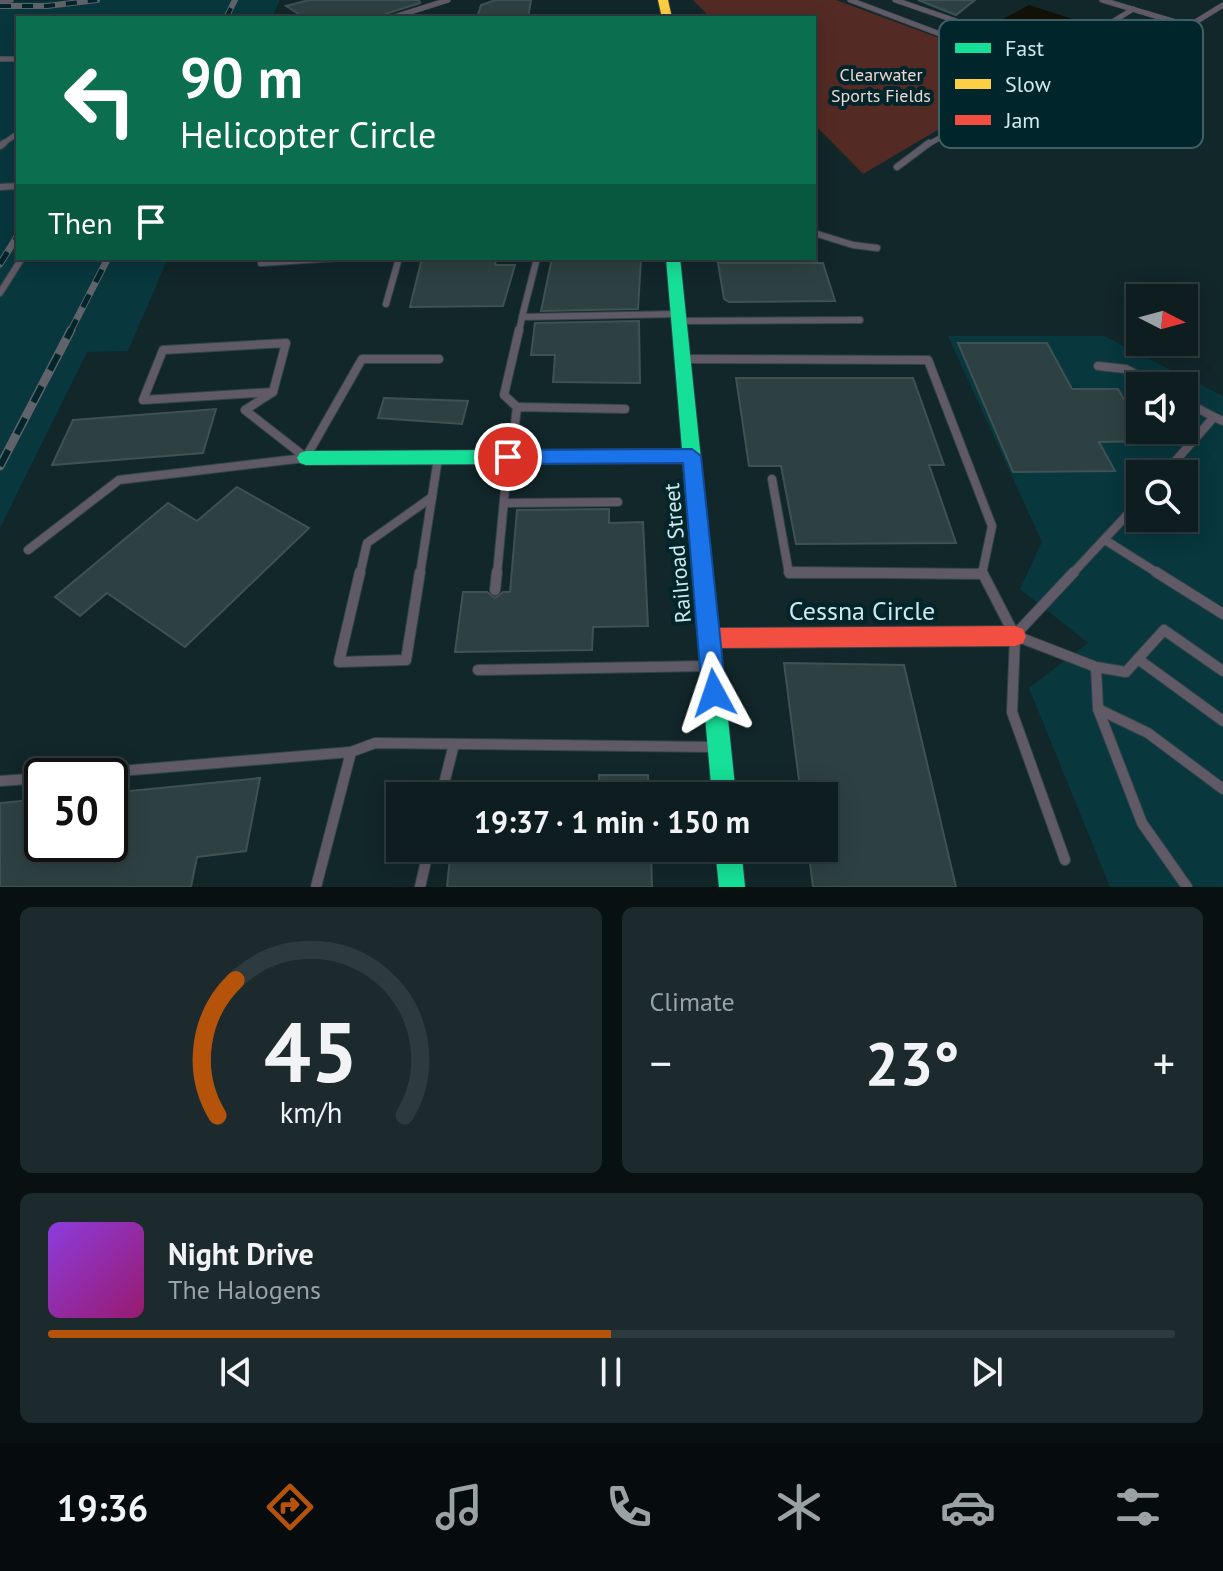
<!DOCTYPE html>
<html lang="en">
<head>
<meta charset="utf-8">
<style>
	:root { --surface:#0e1d20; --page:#1c2a2d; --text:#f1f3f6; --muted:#9ba2a5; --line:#2e3b3e; --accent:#b45309 }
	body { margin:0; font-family:"PT Sans",sans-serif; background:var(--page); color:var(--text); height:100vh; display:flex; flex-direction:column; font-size:30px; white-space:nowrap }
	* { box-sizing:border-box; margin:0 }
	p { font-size:26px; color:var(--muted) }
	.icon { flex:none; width:44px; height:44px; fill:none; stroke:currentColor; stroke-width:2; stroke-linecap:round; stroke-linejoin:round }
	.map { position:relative; height:887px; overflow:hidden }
	.panel { display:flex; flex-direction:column; gap:20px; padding:20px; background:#081012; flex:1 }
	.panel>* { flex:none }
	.top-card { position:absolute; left:16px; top:16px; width:800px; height:244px; border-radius:0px; box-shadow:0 4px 20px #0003,0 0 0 2px var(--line); background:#0b6e4f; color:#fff; overflow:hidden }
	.needle { width:52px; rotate:96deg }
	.controls { position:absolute; left:1126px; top:284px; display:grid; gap:16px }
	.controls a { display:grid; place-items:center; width:72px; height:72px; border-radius:0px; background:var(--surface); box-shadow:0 4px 20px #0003,0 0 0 2px var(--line); font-size:40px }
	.speed { position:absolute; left:24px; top:758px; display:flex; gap:16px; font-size:40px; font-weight:700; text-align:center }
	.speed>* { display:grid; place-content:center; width:104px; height:104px; border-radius:50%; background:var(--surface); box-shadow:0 4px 20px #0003,0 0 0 2px var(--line); line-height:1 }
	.speed .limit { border:4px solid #111; border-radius:12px; background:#fff; color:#111 }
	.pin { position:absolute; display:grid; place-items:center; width:68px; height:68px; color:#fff; margin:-34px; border:4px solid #fff; border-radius:50%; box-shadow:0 2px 8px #0007 }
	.me { position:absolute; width:88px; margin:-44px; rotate:355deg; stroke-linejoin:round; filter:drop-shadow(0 0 6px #0008) }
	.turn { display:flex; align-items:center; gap:28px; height:168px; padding:0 32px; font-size:36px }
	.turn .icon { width:104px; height:104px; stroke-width:2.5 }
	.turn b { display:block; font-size:56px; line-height:68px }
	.then { display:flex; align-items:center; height:76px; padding:0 32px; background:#0003; gap:16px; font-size:30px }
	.big { font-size:60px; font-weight:800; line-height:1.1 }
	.panel .card { flex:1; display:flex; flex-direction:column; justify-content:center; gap:12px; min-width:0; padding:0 28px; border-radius:12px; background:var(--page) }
	.panel .dial { align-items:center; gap:0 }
	.dial svg { height:208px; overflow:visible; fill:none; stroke:var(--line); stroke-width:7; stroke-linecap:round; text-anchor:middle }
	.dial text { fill:var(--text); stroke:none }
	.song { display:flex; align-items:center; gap:24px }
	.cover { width:96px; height:96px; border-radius:12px; background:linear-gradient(135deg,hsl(270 70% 55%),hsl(320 70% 35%)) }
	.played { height:8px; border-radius:4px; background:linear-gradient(90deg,var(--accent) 50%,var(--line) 50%) }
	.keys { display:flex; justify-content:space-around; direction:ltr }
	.heat { display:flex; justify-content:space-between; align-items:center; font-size:44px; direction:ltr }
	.panel .tiles { flex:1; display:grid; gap:20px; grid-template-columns:1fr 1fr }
	.card:last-child { grid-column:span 2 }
	.trip { position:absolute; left:386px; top:782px; width:452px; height:80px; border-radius:0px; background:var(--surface); box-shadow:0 4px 20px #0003,0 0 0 2px var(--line); font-weight:800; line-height:80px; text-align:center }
	.menu { display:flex; height:128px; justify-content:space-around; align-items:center; background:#060c0d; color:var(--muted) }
	.menu .icon { width:56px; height:56px }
	.menu .selected { color:var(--accent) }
	.menu b { font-size:36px; color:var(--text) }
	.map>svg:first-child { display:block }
	.built { fill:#08373e; fill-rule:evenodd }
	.green { fill:#542a24 }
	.water { fill:#131007 }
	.building { fill:#2e4142; stroke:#3f5253; stroke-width:2 }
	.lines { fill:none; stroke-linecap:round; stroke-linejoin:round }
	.lane-far3-casing { stroke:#324448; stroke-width:6 }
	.lane-far2-casing { stroke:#324448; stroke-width:8 }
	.lane-far1-casing { stroke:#324448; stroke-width:10 }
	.lane-casing { stroke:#324448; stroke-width:12 }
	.fast-casing { stroke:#324448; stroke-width:2 }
	.slow-casing { stroke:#324448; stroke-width:2 }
	.jam-casing { stroke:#324448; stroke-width:2 }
	.lane-far3 { stroke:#605a66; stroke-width:5 }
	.lane-far2 { stroke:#605a66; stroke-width:6 }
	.lane-far1 { stroke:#605a66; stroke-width:8 }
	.lane { stroke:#605a66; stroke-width:10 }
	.fast { fill:#16e098; fill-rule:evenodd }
	.slow { fill:#ffcf43; fill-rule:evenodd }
	.jam { fill:#f24e42; fill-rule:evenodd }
	.rail-far2-casing { stroke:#61636b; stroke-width:6 }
	.rail-far1-casing { stroke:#61636b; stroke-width:7 }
	.rail-casing { stroke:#61636b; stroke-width:9 }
	.rail-far2 { stroke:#00252b; stroke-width:4; stroke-dasharray:11; stroke-linecap:butt }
	.rail-far1 { stroke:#00252b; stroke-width:5; stroke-dasharray:14; stroke-linecap:butt }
	.rail { stroke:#00252b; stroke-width:6; stroke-dasharray:18; stroke-linecap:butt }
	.route { fill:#1a73e8; stroke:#114b97; stroke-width:2 }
	.labels { text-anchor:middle; stroke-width:8; stroke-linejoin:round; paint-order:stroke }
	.far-park-label { font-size:18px; fill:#f0d5d0; stroke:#00252b }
	.street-label { font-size:22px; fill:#d0e9ed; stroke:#00252b }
	.near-street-label { font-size:26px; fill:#d0e9ed; stroke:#00252b }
	.key { fill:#00252b; stroke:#3e6065; stroke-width:2 }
	.key-label { font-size:22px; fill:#d0e9ed }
</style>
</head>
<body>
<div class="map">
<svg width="1223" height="887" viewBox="0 0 1223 887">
	<rect width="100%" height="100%" fill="#12272a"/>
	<g class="built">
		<polygon points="76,0 280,0 272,18 18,18 18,258 168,258 128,351 87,352 0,528 0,2"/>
		<path d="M948 336H1104L1223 396V887H1110L1029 688 1088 643 1020 589 1042 542ZM1140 386H1184V430H1140ZM1140 474H1184V518H1140Z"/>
	</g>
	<polygon class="green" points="693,0 836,0 1034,73 863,174 814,124 814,18 711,18"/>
	<polygon class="water" points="1029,5 1079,21 1046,41 994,24"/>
	<g class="building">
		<polygon points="309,0 419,0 420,3 373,18 305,18 286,6"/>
		<polygon points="496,0 531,0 528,18 477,18 481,5"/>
		<polygon points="918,0 975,0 956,15"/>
		<polygon points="422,258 496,258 495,265 515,265 503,306 410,307"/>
		<polygon points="552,258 641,258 638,309 541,311"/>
		<polygon points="718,263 823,263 835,301 729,302 724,299"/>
		<polygon points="639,321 640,383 553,382 555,355 531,355 535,323"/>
		<polygon points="958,343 1047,343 1072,389 1118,389 1148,441 1099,442 1115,471 1013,472"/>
		<polygon points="736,378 913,378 944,465 929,465 956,543 796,544 781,466 749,466"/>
		<polygon points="384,398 468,401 462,424 378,418"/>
		<polygon points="216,409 203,453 52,465 73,420"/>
		<polygon points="237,487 309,528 185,647 107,593 80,616 55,597 168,503 197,521"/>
		<polygon points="609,509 609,523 643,522 648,626 593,627 592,650 455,652 463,592 487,592 495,598 503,592 510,592 517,510"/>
		<polygon points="784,663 904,665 956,887 813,887 808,848 824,848 824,796 801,796"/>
		<polygon points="599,775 648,775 649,796 600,796"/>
		<polygon points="260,778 246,851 197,857 191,887 0,887 0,803 42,799 42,844 110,844 110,793"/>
		<polygon points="451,848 651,848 652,887 447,887"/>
	</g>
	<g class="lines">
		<g class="lane-far3-casing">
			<g id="lane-far3">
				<polyline points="850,0 1046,74 1031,87 927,145"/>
				<polyline points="895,0 1182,99"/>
				<polyline points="1102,0 1189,26 1223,5"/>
				<polyline points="0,1 11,0"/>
				<polyline points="391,18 448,0"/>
				<polyline points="1058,56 1133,9"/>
				<polyline points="0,59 18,59"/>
				<polyline points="1,145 18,133"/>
			</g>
		</g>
		<g class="lane-far2-casing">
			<g id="lane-far2">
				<polyline points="0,146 4,143"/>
				<polyline points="897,167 929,143"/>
				<polyline points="0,187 18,186"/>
				<polyline points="814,233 853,245 877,248"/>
				<polyline points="261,263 336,258"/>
				<polyline points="0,293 22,258"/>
				<polyline points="386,304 399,258"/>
				<polyline points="522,317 537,258"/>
				<polyline points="680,321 860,320"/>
				<polyline points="519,332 522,317 678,314"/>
			</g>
		</g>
		<g class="lane-far1-casing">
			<g id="lane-far1">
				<polygon points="286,343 273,392 143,400 163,350"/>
				<polyline points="683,359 928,360 992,526 982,574"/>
				<polyline points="1098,366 1126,369 1157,386"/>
				<polyline points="273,392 245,410 305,457"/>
				<polyline points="1184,401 1214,417"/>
				<polyline points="517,407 504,395 519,330"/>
				<polyline points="306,457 362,359 439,359"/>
				<polyline points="511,457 517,407 625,409"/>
				<polyline points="1164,474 1214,417 1223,421"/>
				<polyline points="772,479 789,574 982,574"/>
				<polyline points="432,497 438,458"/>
				<polyline points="504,503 618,502"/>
				<polyline points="1105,540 1159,574"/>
				<polyline points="28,550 119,480 305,458"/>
				<polyline points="360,574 367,543 432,497"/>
				<polyline points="420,574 432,497"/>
				<polyline points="497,574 508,458"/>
				<polyline points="1072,574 1140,501"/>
			</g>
		</g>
		<g class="lane-casing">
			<g id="lane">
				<polyline points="360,572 339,662 406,660 420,572"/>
				<polyline points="789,572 982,574"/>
				<polyline points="982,572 1015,636 1012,712 1065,860"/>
				<polyline points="1156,572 1223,614"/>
				<polyline points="495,590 497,572"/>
				<polyline points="1015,635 1074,572"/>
				<polyline points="1016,636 1096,667 1126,672 1164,630 1223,671"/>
				<polyline points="1138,659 1223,721"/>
				<polyline points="1096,667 1098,709 1142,823 1187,887"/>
				<polyline points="478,670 707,666"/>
				<polyline points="1098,709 1148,733 1223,789"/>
				<polyline points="351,752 375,743 713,747"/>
				<polyline points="60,776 351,752 316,887"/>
				<polyline points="0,781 42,778"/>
				<polyline points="441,796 454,744"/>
				<polyline points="420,887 429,848"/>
			</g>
		</g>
		<g class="fast-casing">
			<g id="fast">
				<polygon points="666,258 680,258 736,796 712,796 683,463 306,465 300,463 297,458 300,453 306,451 682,449"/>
				<polygon points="715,848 741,848 745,887 719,887"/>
			</g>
		</g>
		<g class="slow-casing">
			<polygon id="slow" points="658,0 668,0 672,18 662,18"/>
		</g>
		<g class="jam-casing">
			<polygon id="jam" points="1015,626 1023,629 1026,636 1023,643 1015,646 709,648 701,645 698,638 701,631 709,628"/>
		</g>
		<use href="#lane-far3" class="lane-far3"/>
		<use href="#lane-far2" class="lane-far2"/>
		<use href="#lane-far1" class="lane-far1"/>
		<use href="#lane" class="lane"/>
		<use href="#fast" class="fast"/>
		<use href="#slow" class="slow"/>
		<use href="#jam" class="jam"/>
		<g class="rail-far2-casing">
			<g id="rail-far2">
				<polyline points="0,6 47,6 97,0"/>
				<polyline points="226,18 235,0"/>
			</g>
		</g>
		<g class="rail-far1-casing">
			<g id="rail-far1">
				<polyline points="0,264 18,235"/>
				<polyline points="70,332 108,258"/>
			</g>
		</g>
		<g class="rail-casing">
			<polyline id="rail" points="0,466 71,330"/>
		</g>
		<use href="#rail-far2" class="rail-far2"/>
		<use href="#rail-far1" class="rail-far1"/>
		<use href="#rail" class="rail"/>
	</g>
	<polygon class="route" points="692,449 701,456 726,693 722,701 714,704 706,701 702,693 683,463 508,464 499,457 508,450"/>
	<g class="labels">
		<g class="far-park-label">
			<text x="881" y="81">Clearwater<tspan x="881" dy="21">Sports Fields</tspan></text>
		</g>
		<g class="street-label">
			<text transform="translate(677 553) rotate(-95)" y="8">Railroad Street</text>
		</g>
		<g class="near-street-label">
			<text x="862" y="620">Cessna Circle</text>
		</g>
	</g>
	<rect x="939" y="20" width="264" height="128" rx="12" class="key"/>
	<rect x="955" y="43" width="36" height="10" fill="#16e098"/>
	<rect x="955" y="79" width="36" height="10" fill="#ffcf43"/>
	<rect x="955" y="115" width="36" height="10" fill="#f24e42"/>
	<g class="key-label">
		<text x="1005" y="56">Fast</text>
		<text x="1005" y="92">Slow</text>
		<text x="1005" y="128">Jam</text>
	</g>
</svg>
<div class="controls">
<a><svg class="needle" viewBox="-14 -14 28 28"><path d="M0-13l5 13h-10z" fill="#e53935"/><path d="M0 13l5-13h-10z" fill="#9ba2a5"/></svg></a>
<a><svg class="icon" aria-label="sound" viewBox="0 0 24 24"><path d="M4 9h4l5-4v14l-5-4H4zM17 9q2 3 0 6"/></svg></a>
<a><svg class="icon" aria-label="search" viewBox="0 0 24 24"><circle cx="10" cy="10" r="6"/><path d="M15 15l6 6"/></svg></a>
</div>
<div class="speed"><div class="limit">50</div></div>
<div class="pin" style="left:508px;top:457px;background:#d93025"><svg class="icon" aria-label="arrive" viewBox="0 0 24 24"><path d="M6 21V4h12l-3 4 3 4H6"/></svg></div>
<svg class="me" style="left:714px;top:693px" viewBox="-20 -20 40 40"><path d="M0-17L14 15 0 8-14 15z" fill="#1a73e8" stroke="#fff" stroke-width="4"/></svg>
<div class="trip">19:37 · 1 min · 150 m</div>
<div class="top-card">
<div class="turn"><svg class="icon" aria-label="left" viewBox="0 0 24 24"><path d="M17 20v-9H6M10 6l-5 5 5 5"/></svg><div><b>90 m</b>Helicopter Circle</div></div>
<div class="then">Then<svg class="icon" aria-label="arrive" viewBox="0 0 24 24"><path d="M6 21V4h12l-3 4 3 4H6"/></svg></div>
</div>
</div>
<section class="panel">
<div class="tiles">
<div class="card dial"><svg viewBox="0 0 100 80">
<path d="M14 69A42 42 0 1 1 86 69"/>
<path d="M14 69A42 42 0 0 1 21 17" stroke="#b45309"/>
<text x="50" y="56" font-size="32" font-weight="700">45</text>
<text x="50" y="72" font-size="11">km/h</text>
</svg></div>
<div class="card"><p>Climate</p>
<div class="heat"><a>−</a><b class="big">23°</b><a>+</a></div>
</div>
<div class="card">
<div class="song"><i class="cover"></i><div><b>Night Drive</b><p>The Halogens</p></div></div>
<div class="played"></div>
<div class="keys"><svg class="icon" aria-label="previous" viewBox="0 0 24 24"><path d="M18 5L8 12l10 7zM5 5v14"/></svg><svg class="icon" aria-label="pause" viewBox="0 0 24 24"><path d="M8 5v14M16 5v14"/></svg><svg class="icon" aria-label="next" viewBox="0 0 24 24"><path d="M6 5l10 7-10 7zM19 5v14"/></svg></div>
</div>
</div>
</section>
<nav class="menu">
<b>19:36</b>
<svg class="icon selected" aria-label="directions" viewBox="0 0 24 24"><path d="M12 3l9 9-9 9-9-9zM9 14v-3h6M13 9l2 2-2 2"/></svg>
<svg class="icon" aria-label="music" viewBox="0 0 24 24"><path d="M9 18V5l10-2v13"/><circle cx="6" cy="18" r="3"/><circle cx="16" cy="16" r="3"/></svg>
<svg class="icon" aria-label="phone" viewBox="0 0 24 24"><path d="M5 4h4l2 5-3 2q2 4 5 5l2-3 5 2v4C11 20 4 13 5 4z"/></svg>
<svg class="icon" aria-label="climate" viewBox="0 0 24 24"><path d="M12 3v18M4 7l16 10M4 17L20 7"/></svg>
<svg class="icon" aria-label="car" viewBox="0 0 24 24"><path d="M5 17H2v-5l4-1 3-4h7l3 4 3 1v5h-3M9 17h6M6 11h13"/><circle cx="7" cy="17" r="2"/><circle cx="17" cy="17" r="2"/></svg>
<svg class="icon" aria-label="filters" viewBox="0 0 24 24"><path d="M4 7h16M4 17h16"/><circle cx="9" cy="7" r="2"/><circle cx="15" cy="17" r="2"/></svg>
</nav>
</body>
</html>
